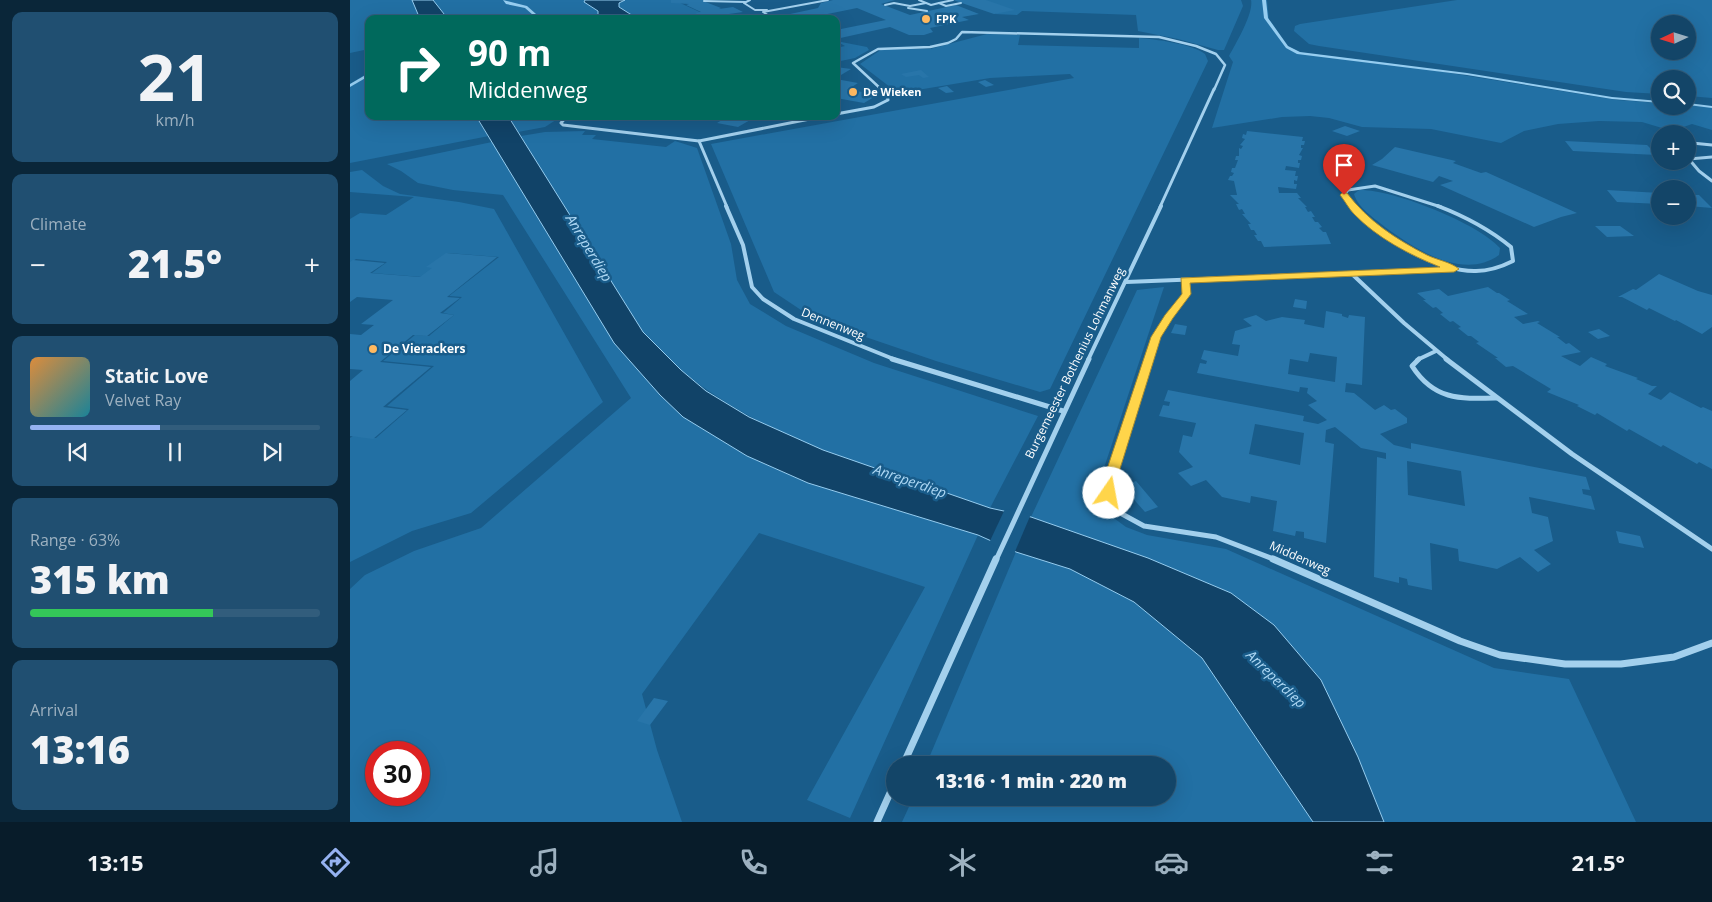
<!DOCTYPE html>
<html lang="en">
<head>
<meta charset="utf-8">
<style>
	:root { --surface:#134568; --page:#204f71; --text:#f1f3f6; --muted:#9db1c0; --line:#325d7c; --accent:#95b2f1 }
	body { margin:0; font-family:"Open Sans",sans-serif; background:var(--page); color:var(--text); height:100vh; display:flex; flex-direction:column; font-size:19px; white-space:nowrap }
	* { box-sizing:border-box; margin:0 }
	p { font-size:16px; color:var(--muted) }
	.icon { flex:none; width:28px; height:28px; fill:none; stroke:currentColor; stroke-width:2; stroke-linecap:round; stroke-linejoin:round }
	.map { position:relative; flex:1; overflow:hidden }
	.sheet { display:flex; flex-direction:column; gap:12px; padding:12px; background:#0a2639; width:350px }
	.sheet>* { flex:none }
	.guide { position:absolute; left:15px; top:15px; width:475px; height:105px; border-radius:10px; box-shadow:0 5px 20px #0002,0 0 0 1px var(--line); background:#00695c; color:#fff; overflow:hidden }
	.needle { width:32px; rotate:266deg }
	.controls { position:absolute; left:1301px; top:15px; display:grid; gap:10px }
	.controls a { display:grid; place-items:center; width:45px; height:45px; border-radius:50%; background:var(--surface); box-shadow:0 5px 20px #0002,0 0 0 1px var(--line); font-size:25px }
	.speed { position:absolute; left:15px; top:741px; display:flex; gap:10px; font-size:25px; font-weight:700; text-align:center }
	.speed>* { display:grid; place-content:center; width:65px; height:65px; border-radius:50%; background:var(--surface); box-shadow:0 5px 20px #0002,0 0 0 1px var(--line); line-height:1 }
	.speed .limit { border:8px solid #d22; background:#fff; color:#111 }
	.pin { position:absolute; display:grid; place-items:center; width:42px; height:42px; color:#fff; margin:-51px -21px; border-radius:50% 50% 50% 0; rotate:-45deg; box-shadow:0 0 5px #0007 }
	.pin .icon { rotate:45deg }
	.me { position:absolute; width:55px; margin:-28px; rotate:12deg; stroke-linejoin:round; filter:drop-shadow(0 0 4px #0008) }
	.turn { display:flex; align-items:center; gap:18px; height:105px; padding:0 20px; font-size:22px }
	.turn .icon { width:65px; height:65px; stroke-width:2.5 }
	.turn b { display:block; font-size:35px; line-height:42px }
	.big { font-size:38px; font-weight:800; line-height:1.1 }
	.sheet .widget { flex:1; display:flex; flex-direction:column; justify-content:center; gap:8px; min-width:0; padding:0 18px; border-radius:10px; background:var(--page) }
	.sheet .dial { align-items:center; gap:0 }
	.dial b { font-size:65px; line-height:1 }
	.song { display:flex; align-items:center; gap:15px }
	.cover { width:60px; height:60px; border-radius:8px; background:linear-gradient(135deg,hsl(30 70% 55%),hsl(190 70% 35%)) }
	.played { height:5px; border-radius:2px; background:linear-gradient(90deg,var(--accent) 45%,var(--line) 45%) }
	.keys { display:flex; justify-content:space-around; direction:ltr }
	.heat { display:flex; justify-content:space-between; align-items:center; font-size:28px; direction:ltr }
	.charge { height:8px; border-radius:4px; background:linear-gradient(90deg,#34c759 63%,var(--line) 0) }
	.trip { position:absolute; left:536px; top:756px; width:290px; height:50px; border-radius:25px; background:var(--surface); box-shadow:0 5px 20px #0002,0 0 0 1px var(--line); font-weight:800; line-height:50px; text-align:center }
	.tab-bar { display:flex; height:80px; justify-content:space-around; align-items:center; background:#081c2a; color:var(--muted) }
	.tab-bar .icon { width:35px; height:35px }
	.tab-bar .selected { color:var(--accent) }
	.tab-bar b { font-size:22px; color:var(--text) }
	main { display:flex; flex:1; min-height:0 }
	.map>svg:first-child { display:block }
	.green { fill:#2270a4; fill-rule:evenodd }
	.water { fill:#114368; stroke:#96cdf0 }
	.pier { fill:#195c8a }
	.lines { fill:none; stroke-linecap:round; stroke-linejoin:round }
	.stream { fill:#96cdf0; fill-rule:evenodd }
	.building { fill:#2875a9; fill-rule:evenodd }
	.pedestrian { stroke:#a3d0ed; stroke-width:2 }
	.minor-far4 { stroke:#a3d0ed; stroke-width:2.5 }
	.minor-far3 { stroke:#a3d0ed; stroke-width:3 }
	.minor-far2 { stroke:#a3d0ed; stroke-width:4 }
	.minor-far1 { stroke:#a3d0ed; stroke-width:5 }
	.minor { stroke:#a3d0ed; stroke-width:7 }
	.route { fill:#ffd54a; stroke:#a68a30 }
	.poi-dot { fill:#ffb960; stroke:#195c8a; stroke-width:2 }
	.labels { text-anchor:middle; stroke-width:5; stroke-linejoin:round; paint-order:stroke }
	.far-poi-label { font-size:11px; font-weight:bold; fill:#fff; stroke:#195c8a; text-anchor:start }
	.street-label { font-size:12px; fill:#fff; stroke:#195c8a }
	.poi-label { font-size:12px; font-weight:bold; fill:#fff; stroke:#195c8a; text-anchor:start }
	.water-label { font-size:14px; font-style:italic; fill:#afd9f5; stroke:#195c8a }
</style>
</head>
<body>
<main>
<section class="sheet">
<div class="widget dial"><b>21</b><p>km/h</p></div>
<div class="widget"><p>Climate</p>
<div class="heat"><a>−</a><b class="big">21.5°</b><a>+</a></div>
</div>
<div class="widget">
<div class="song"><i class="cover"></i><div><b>Static Love</b><p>Velvet Ray</p></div></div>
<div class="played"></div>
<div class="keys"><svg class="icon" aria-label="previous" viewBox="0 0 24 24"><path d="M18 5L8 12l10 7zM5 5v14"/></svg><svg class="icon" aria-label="pause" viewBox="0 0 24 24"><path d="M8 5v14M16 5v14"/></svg><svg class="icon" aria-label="next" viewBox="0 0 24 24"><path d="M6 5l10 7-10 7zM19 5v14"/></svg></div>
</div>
<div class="widget"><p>Range · 63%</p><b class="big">315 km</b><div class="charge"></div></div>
<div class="widget"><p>Arrival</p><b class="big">13:16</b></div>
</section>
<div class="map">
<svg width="1362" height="822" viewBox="0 0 1362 822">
	<rect width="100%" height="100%" fill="#195c8a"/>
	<g class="green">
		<polygon points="0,0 62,0 70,19 19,19 19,49 0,53"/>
		<polygon points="83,0 235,0 234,2 248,11 248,15 222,19 98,19"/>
		<polygon points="275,0 336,0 328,2 365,19 288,19 269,7 269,3"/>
		<polygon points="622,0 891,0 893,6 874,50 868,50 828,39 788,31 786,15 672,11 667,15 644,14 653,11"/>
		<path d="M901 0H917L919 20C929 29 931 47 945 52L1038 63 1267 100 1310 103V106H1338V104L1362 107V130L1342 124 1322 131 1292 122 1249 121 1208 124 1174 131 1151 143 1081 129 1012 127 979 118 960 116 932 117 862 128 883 62 879 56C886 43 904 13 901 0Z"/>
		<path d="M1107 0H1362V98L1338 96V79H1310V94L1276 92 969 46 959 44 944 31 945 26 950 24ZM1310 24H1338V51H1310Z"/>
		<path d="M637 34 670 35 668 45 789 48V38C804 39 843 44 855 54 856 56 857 59 858 61L700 389 690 392 586 361 498 331 454 312 424 292 361 144 724 78 720 74 640 78 543 94 540 87 510 64 532 49H580Z"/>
		<polygon points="486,41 517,47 519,50 505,58 486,62 486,48 495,46"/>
		<polygon points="19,72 19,116 126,116 139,136 0,163 0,84"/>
		<polygon points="158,116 212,116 195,127 168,132"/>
		<path d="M235 131 232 135H246L242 139 316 147 325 141 347 148 381 244 387 280 400 304 436 326 524 363 688 416 640 508C522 467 377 432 293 332 278 315 267 291 255 271 227 227 198 182 171 136L195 132Z"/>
		<path d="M142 142 173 190 333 417 397 456 458 483 628 535 500 818 457 800 575 587 409 533 292 694 307 750 332 822H0V589L15 575 64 551 131 528 281 398 153 195 103 190 68 183 51 171 37 164ZM26 752H69V795H26Z"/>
		<polygon points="12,170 33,186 50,194 109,202 144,209 253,402 121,513 62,531 0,562 0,438 3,436 26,438 59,409 37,406 84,366 33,361 65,335 79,336 104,315 93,313 112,297 99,296 149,257 98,253 80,266 85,267 72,277 22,273 37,262 6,259 0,263 0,219 10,213 36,215 64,197 0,192 0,172"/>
		<path d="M1009 190C1042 189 1128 223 1150 248L1149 255C1113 281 1065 249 1035 227 1024 218 1008 208 1004 194Z"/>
		<polygon points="814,287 748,486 747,495 752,506 761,516 776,527 797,535 876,549 1144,668 1219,679 1286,822 1034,822 1008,757 881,593 798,558 681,517 787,290"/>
		<polygon points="666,552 720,569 784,602 852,658 963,822 552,822 563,798 818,798 818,765 576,765"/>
	</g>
	<g class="water">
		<polygon points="62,0 83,0 98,19 70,19"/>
		<polygon points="235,0 275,0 269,3 269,7 288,19 222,19 248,15 248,11 234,2"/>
		<polygon points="126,116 158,116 293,332 331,370 356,391 399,417 473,450 640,508 681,517 798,558 881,593 924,625 971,680 1008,757 1034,822 963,822 852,658 784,602 720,569 666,552 628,535 458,483 397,456 333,417 310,395 264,343"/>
	</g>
	<polygon class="pier" points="655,509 681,514 664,554 639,543"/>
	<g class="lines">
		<g class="stream">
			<polygon points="153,0 177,6 186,14 187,19 183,19 183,15 175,8 156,4"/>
			<polygon points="912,0 916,0 918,18 938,46 950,52 1117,73 1262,97 1310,101 1310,103 1262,99 1117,75 947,54 936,48 914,18"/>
			<polygon points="19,73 19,76 0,87 0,84"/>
			<polygon points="1338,103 1362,106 1362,108 1338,105"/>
		</g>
	</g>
	<g class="building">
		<polygon points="321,0 355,0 353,1 371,8 369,9 383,7 393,12 379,14 392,19 367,19 363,17 355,18 345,13 351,12 336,5 339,4 321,3"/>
		<polygon points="483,0 545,0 531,4 560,15 606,5 629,14 612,17 619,20 580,28 583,32 574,35 559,35 540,27 486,39 486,30 536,20 507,8 453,19 417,19 468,8 471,3"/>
		<polygon points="603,0 636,0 665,10 644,14"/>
		<polygon points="486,67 501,69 486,78"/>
		<polygon points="571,70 579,77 573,78 569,75 556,77 551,74"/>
		<polygon points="486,79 508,83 497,90 529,94 514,103 486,98"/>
		<polygon points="635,80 644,85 636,87 628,82"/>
		<polygon points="597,86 604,92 596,93 588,88"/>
		<polygon points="351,116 407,116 388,127 367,123 372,120"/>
		<polygon points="995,126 1010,131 997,136 982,131"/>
		<polygon points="897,131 953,137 952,141 955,141 954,145 951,145 951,148 953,148 949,155 952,156 951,160 948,160 948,163 950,163 949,168 936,166 935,170 946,171 945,176 948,176 947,181 944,180 944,184 947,184 946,189 928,187 929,193 947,193 951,198 948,198 957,207 955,207 958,212 961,211 965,217 962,217 965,222 968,222 972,227 969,228 973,232 976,232 981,244 914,247 911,241 908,241 904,235 907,235 904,230 901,230 898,224 901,224 892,214 895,214 892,209 889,210 886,204 889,204 880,195 887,195 884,181 878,180 880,176 882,176 884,173 881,172 882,168 885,168 888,160 885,160 886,156 889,156 889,148 891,149 893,146 890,145 895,139 892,138 893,134 896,135"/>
		<polygon points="1215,141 1297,145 1307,155 1223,151"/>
		<polygon points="1045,147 1106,161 1103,163 1131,173 1136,172 1227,213 1211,217 1184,227 1090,185 1103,181 1089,176 1083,182 1022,165 1032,159"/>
		<polygon points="1257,190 1310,193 1310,204 1267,202"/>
		<polygon points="1338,195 1349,195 1362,208 1338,206"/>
		<polygon points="1245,226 1270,226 1284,236 1257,237"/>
		<polygon points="96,253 147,257 97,297 110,298 90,313 104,315 77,336 63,335 30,362 81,367 33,407 57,410 23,439 0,436 0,381 13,370 0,369 0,334 11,335 24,325 11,324 43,300 7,297 0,302 0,262 3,260 35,263 20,273 70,277 82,268 76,267"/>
		<polygon points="1309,274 1348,291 1362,295 1362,327 1352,334 1326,320 1325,321 1299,308 1297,310 1272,297 1268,297 1283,289 1286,290"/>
		<polygon points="1138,287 1147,293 1149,293 1160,300 1157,301 1178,314 1164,317 1173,324 1188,321 1190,322 1187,323 1210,337 1207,337 1216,344 1219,343 1231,352 1211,356 1230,366 1241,357 1257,364 1255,366 1288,378 1286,379 1302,386 1307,386 1298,394 1311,400 1320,392 1351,408 1353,407 1362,411 1362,469 1349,462 1347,464 1313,445 1311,447 1279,429 1277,431 1247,413 1245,415 1227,406 1229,405 1197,392 1201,389 1163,366 1156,367 1145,358 1148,358 1126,343 1129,342 1121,336 1118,336 1108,328 1111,327 1103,321 1100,322 1090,314 1093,313 1086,307 1083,308 1073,300 1076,300 1067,293 1089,289 1098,296"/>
		<polygon points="945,299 957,301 956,309 943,307"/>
		<path d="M976 311 992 314V316L998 318 999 315 1015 317 1012 385 996 383 995 392 1004 393 1025 410 1034 405 1041 410 1045 409 1057 418V423L1030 434 1044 445 1061 449V443L1236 477 1240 490 1232 489 1233 494 1241 496 1245 510 1179 497 1182 513 1198 517 1203 541 1184 550 1201 564 1188 572 1170 557 1147 569 1109 561 1108 549 1080 543 1082 590 1058 585 1057 579 1049 577V583L1024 577 1027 457 1036 459V453L1011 448 985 427 976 430 975 442 984 444 976 543 954 538V532L946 531 945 536 923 531 927 501 901 496 900 503 872 497 856 480 841 486 828 473 843 467 829 452 833 435 842 437 846 423 809 416 813 405 819 406 820 402 814 401 818 390 954 416 953 421 968 424 977 420 958 405 967 401 957 393 958 388 950 387 949 392 847 373 850 363 856 364 857 361 851 359 854 350 888 356 890 345 882 344 885 331 902 326 893 319 906 315 916 321 932 317 955 320 954 324 974 328ZM960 353 987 357 985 382 938 374 940 359 958 362ZM905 424 954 433 950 465 899 454ZM1057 461 1111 471 1115 506 1058 495Z"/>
		<polygon points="825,324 837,326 835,335 821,333"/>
		<polygon points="1249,329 1260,336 1248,339 1238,332"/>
		<polygon points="786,481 808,507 795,512 772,486"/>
		<polygon points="1266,531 1290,536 1294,548 1269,543"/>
		<polygon points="304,698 318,701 300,725 287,721"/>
	</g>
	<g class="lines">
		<g class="pedestrian">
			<polyline points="400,0 394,3 405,10 417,10"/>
			<polyline points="569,0 581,5 589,3"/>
			<polyline points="603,0 589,3 596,6 611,3"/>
			<polyline points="354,1 395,2"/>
			<polyline points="535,5 544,3 560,6 576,3"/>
			<polyline points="558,8 577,11"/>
			<polyline points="421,17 413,12 478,0"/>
		</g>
		<polyline class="minor-far4" points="532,90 503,63 528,49 580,47 598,43 606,39 612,32 809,37 846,46 866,54 875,65 864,90"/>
		<g class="minor-far3">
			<polyline points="486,114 524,107 538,100 537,94 531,89"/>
			<polyline points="217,116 211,123 213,125 349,141 475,116"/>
			<polyline points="349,141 377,207"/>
			<polyline points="1338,145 1342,143 1362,145"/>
			<polyline points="1338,158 1349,171 1362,181"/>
			<polyline points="1339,159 1362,157"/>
			<polyline points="810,207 864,89"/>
			<polyline points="1003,207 994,195 998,190 1025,186 1091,207"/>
		</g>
		<g class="minor-far2">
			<polyline points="376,206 393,245 402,287 413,299 444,319 546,360"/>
			<path d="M1002 206C1025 236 1087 272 1126 271 1140 271 1151 267 1163 261L1161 247C1139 229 1114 216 1088 206"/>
			<polyline points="1002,274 1054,323 1098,360"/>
			<polyline points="776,282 1100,269"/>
			<polyline points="738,360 811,206"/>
			<path d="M799 360C808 331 818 317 837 294L835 280"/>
			<polyline points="1067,360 1086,351"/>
		</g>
		<g class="minor-far1">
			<polyline points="542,359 713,411"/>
			<polyline points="799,359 762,472 759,493 772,514 794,526 866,537 926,560"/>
			<path d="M1069 359 1062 366C1084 400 1109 399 1146 398"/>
			<polyline points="1096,359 1222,454 1362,549"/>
			<polyline points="646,560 739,359"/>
		</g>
		<g class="minor">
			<polyline points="923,559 1110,641 1150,655 1215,664 1271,664 1324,657 1362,643"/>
			<polyline points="553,765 646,559"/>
			<polyline points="527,822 545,782"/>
		</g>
	</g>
	<path class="route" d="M992 193H997C1018 221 1046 239 1077 255 1087 260 1101 262 1109 269L1104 272 840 283 841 294 823 318 811 337 769 472 763 496H754L752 493 756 472 801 337 815 315 832 294 831 278 1090 267C1060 255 1027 238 1004 214 999 209 995 201 990 195Z"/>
	<g class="poi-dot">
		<circle cx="576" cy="19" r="5"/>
		<circle cx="503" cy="92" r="5"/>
		<circle cx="23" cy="349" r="5"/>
	</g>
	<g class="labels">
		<g class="far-poi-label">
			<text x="586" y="23">FPK</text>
			<text x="513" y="96">De Wieken</text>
		</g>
		<g class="street-label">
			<text transform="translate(483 324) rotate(22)" y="4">Dennenweg</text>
			<text transform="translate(725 363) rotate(-64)" y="4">Burgemeester Bothenius Lohmanweg</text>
			<text transform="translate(950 558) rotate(24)" y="4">Middenweg</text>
		</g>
		<g class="poi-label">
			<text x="33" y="353">De Vierackers</text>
		</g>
		<g class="water-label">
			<text transform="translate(239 248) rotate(59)" y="5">Anreperdiep</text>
			<text transform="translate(560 481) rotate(19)" y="5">Anreperdiep</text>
			<text transform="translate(926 679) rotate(44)" y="5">Anreperdiep</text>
		</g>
	</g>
</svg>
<div class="controls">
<a><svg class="needle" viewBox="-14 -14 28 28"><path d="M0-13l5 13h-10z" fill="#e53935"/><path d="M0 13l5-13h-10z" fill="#9db1c0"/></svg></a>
<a><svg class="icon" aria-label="search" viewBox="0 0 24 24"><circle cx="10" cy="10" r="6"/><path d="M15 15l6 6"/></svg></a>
<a>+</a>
<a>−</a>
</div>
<div class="speed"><div class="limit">30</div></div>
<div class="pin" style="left:994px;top:195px;background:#d93025"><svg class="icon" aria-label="arrive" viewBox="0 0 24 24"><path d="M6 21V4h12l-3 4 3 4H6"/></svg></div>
<svg class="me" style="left:759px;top:493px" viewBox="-20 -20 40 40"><circle r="19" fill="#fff"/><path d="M0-13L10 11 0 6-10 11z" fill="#ffd54a"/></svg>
<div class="trip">13:16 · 1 min · 220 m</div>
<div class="guide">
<div class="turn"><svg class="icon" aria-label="right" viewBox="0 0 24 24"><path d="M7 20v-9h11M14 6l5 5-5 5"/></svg><div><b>90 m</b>Middenweg</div></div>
</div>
</div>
</main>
<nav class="tab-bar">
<b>13:15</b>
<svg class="icon selected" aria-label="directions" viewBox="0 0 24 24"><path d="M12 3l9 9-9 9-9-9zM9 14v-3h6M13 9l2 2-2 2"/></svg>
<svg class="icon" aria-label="music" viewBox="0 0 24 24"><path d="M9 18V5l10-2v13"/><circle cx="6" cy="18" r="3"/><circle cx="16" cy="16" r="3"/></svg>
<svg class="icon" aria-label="phone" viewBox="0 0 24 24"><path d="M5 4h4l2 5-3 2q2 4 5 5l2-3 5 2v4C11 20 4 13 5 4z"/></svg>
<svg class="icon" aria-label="climate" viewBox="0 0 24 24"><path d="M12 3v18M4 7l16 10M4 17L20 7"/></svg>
<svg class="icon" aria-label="car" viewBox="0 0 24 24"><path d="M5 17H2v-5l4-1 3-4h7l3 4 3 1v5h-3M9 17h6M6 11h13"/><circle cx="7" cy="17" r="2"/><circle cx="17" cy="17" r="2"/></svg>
<svg class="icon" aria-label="filters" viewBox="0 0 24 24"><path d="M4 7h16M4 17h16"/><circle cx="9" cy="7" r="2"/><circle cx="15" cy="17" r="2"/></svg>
<b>21.5°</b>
</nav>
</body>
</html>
